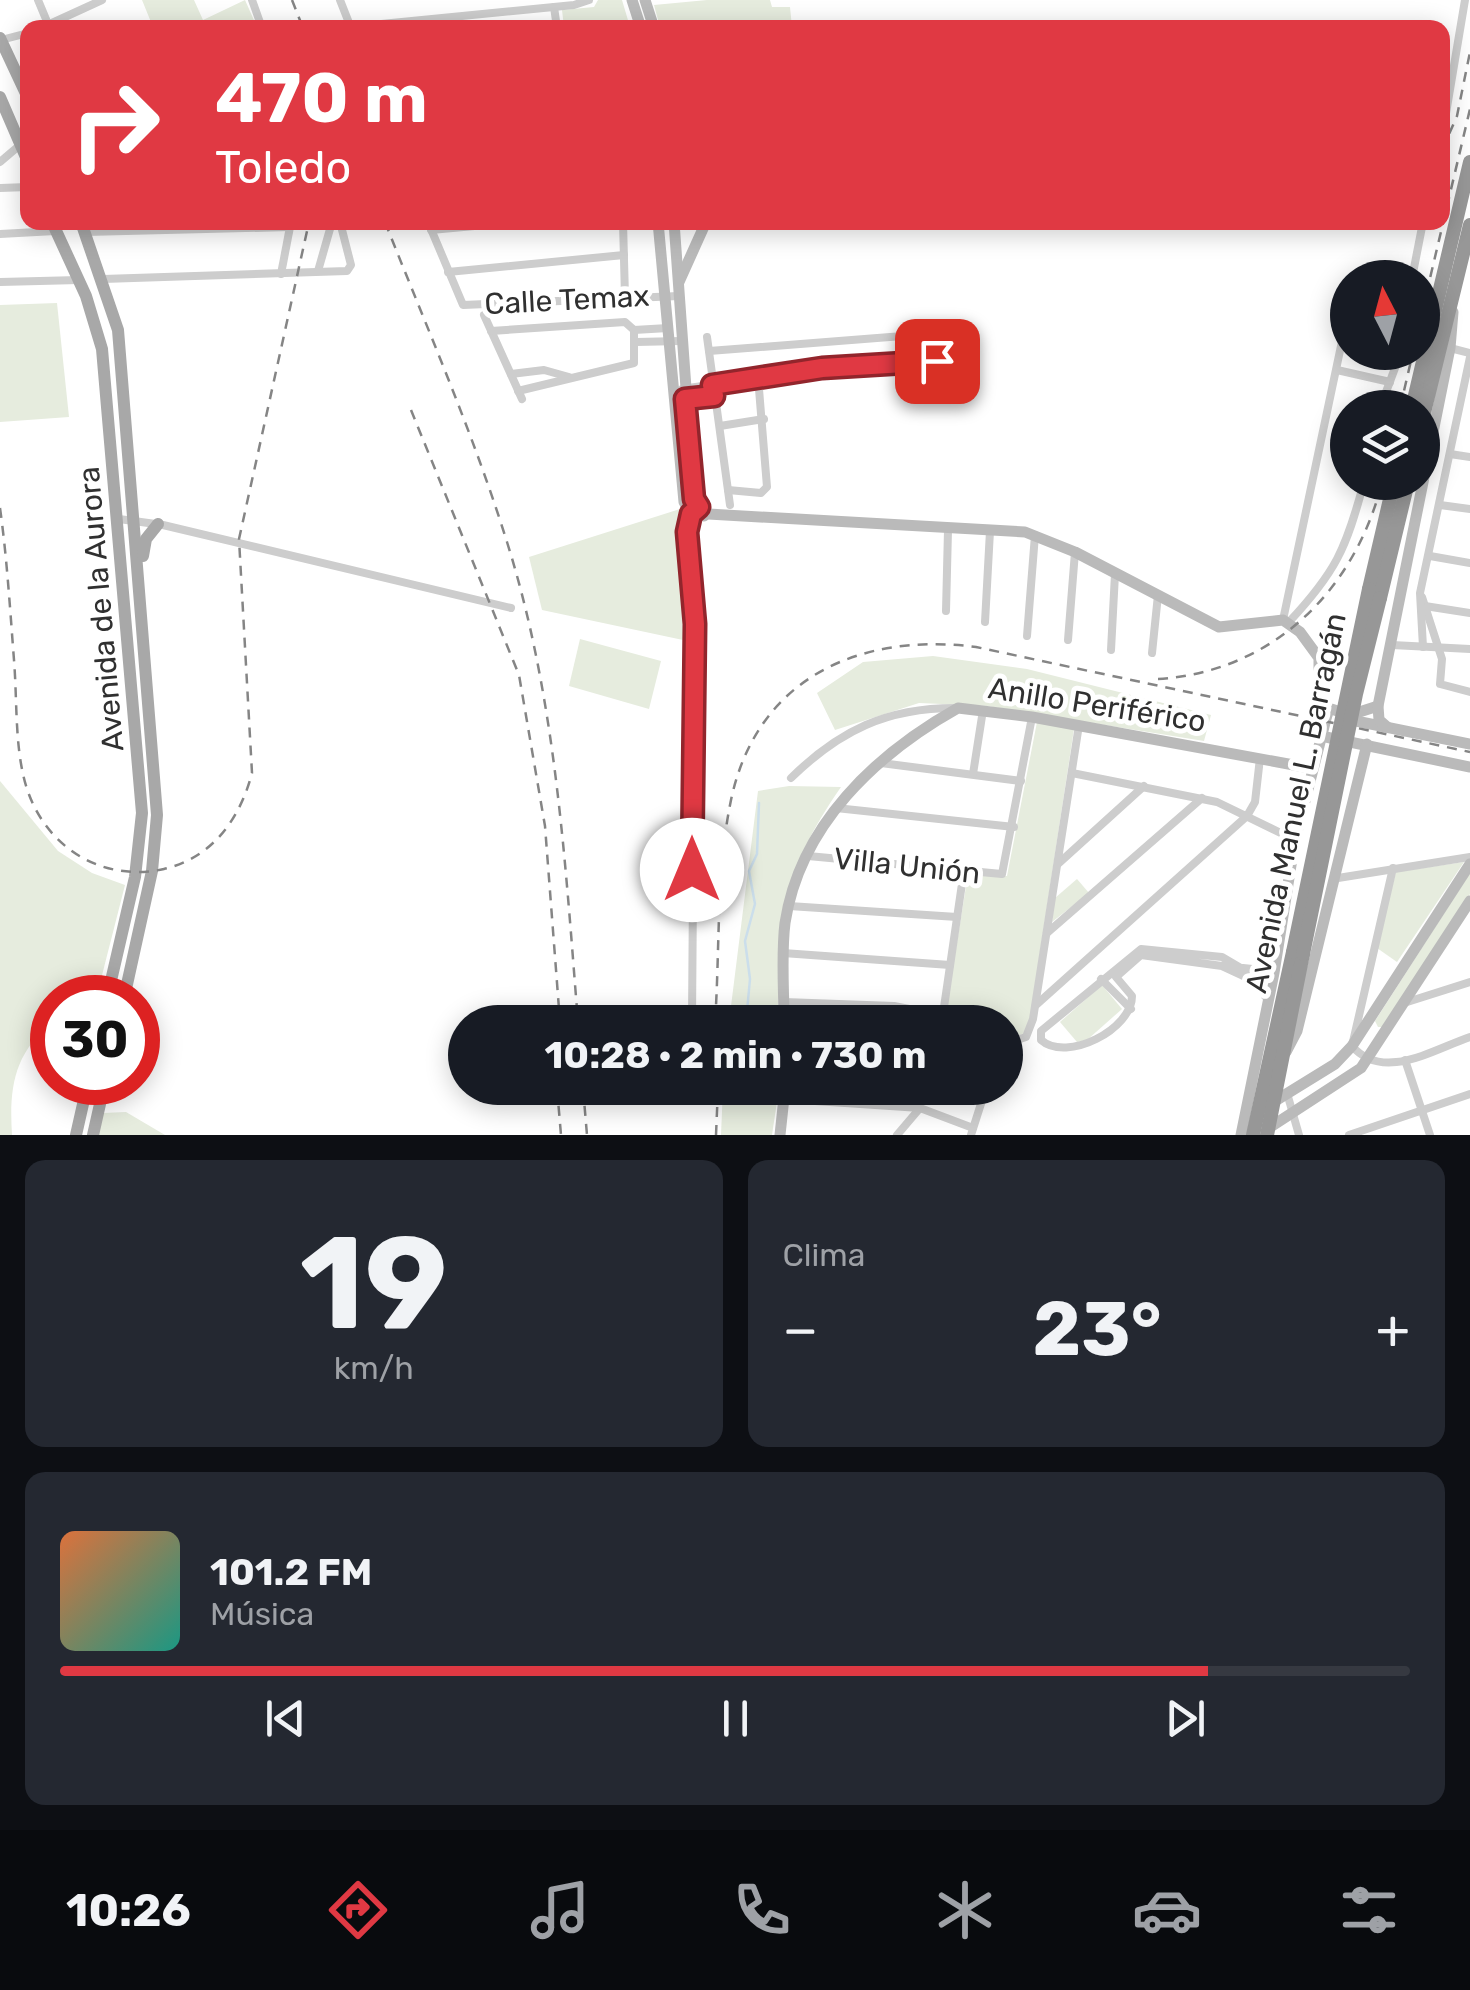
<!DOCTYPE html>
<html lang="es">
<head>
<meta charset="utf-8">
<style>
	:root { --surface:#171b24; --page:#242831; --text:#f1f3f6; --muted:#9ea1a6; --line:#363941; --accent:#e03943 }
	body { margin:0; font-family:Rubik,sans-serif; background:var(--page); color:var(--text); height:100vh; display:flex; flex-direction:column; font-size:38px; white-space:nowrap }
	* { box-sizing:border-box; margin:0 }
	p { font-size:32px; color:var(--muted) }
	.icon { flex:none; width:55px; height:55px; fill:none; stroke:currentColor; stroke-width:2; stroke-linecap:round; stroke-linejoin:round }
	.map { position:relative; height:1135px; overflow:hidden }
	.panel { display:flex; flex-direction:column; gap:25px; padding:25px; background:#0d0f14; flex:1 }
	.panel>* { flex:none }
	.guide { position:absolute; left:20px; top:20px; width:1430px; height:210px; border-radius:20px; box-shadow:0 5px 25px #0003; background:#e03943; color:#fff; overflow:hidden }
	.needle { width:65px; rotate:354deg }
	.tools { position:absolute; left:1330px; top:260px; display:grid; gap:20px }
	.tools a { display:grid; place-items:center; width:110px; height:110px; border-radius:50%; background:var(--surface); box-shadow:0 5px 25px #0003; font-size:50px }
	.speed { position:absolute; left:30px; top:975px; display:flex; gap:20px; font-size:50px; font-weight:700; text-align:center }
	.speed>* { display:grid; place-content:center; width:130px; height:130px; border-radius:50%; background:var(--surface); box-shadow:0 5px 25px #0003; line-height:1 }
	.speed .limit { border:15px solid #d22; background:#fff; color:#111 }
	.pin { position:absolute; display:grid; place-items:center; width:85px; height:85px; color:#fff; margin:-42px; border-radius:20px; box-shadow:0 5px 15px #0006 }
	.me { position:absolute; width:110px; margin:-55px; rotate:0deg; stroke-linejoin:round; filter:drop-shadow(0 0 8px #0008) }
	.turn { display:flex; align-items:center; gap:35px; height:210px; padding:0 30px; font-size:45px }
	.turn .icon { width:130px; height:130px; stroke-width:2.5 }
	.turn b { display:block; font-size:70px; line-height:85px }
	.big { font-size:75px; font-weight:700; line-height:1.1 }
	.panel .widget { flex:1; display:flex; flex-direction:column; justify-content:center; gap:15px; min-width:0; padding:0 35px; border-radius:20px; background:var(--page) }
	.panel .dial { align-items:center; gap:0 }
	.dial b { font-size:130px; line-height:1 }
	.song { display:flex; align-items:center; gap:30px }
	.cover { width:120px; height:120px; border-radius:15px; background:linear-gradient(135deg,hsl(20 70% 55%),hsl(170 70% 35%)) }
	.played { height:10px; border-radius:5px; background:linear-gradient(90deg,var(--accent) 85%,var(--line) 85%) }
	.keys { display:flex; justify-content:space-around; direction:ltr }
	.heat { display:flex; justify-content:space-between; align-items:center; font-size:55px; direction:ltr }
	.panel .tiles { flex:1; display:grid; gap:25px; grid-template-columns:1fr 1fr }
	.widget:last-child { grid-column:span 2 }
	.trip { position:absolute; left:448px; top:1005px; width:575px; height:100px; border-radius:50px; background:var(--surface); box-shadow:0 5px 25px #0003; font-weight:700; line-height:100px; text-align:center }
	.dock { display:flex; height:160px; justify-content:space-around; align-items:center; background:#090b0e; color:var(--muted) }
	.dock .icon { width:70px; height:70px }
	.dock .active { color:var(--accent) }
	.dock b { font-size:45px; color:var(--text) }
	.map>svg:first-child { display:block }
	.green { fill:#e6ecde }
	.lines { fill:none; stroke-linecap:round; stroke-linejoin:round }
	.stream { stroke:#cbdeeb; stroke-width:2.5 }
	.street { stroke:#cdcdcd; stroke-width:8 }
	.secondary { stroke:#bababa; stroke-width:11 }
	.primary { stroke:#a8a8a8; stroke-width:12 }
	.highway { stroke:#979797; stroke-width:14 }
	.rail { stroke:#858585; stroke-width:2.5; stroke-dasharray:10 8; stroke-linecap:butt }
	.highway-bridge { stroke:#979797; stroke-width:14 }
	.route-casing { stroke:#92252c; stroke-width:25 }
	.route { stroke:#e03943; stroke-width:18 }
	.labels { text-anchor:middle; stroke-width:10; stroke-linejoin:round; paint-order:stroke }
	.street-label { font-size:30px; fill:#303030; stroke:#fff }
</style>
</head>
<body>
<div class="map">
<svg width="1470" height="1135" viewBox="0 0 1470 1135">
	<rect width="100%" height="100%" fill="#fff"/>
	<g class="green">
		<polygon points="142,0 194,0 203,20 245,0 257,27 153,27"/>
		<polygon points="598,0 622,0 630,27 564,27 562,10 594,7"/>
		<polygon points="707,0 770,0 772,7 790,7 792,27 660,27 654,5"/>
		<polygon points="57,303 69,417 0,422 0,305"/>
		<polygon points="680,509 689,634 683,640 542,610 529,557"/>
		<polygon points="580,639 661,661 649,709 569,686"/>
		<polygon points="933,656 1027,669 1211,715 1204,741 987,706 919,703 835,730 817,693 863,662"/>
		<polygon points="1037,722 1074,729 1029,1024 1023,1034 1005,1040 1005,1022 979,1022 946,1011 968,874 1007,876"/>
		<path d="M0 781 58 851 92 873 125 885 99 987 86 997 52 998V1023C14 1053 9 1088 12 1135H0Z"/>
		<path d="M789 786 841 787C780 875 779 919 778 1022H729L758 791Z"/>
		<polygon points="1464,862 1397,962 1377,948 1396,872"/>
		<polygon points="1470,873 1470,894 1384,1027 1378,1027 1375,1021"/>
		<polygon points="1077,879 1089,893 1052,922 1055,898"/>
		<polygon points="1102,985 1122,1009 1087,1040 1077,1042 1060,1022"/>
		<polygon points="723,1088 779,1088 772,1135 721,1135"/>
		<polygon points="126,1112 165,1135 98,1135 103,1113"/>
	</g>
	<g class="lines">
		<g class="stream">
			<polyline points="249,28 256,25"/>
			<polyline points="22,65 28,58"/>
			<polyline points="746,1022 750,979 745,941 755,904 749,871 757,854 759,803"/>
		</g>
		<g class="street">
			<polyline points="38,0 48,24"/>
			<polyline points="252,0 262,28"/>
			<polyline points="340,0 351,28"/>
			<polyline points="554,7 557,28"/>
			<polyline points="351,27 574,5 589,0"/>
			<polyline points="41,28 102,0"/>
			<polyline points="1,40 28,33"/>
			<polyline points="1442,137 1465,0"/>
			<polyline points="0,162 20,145"/>
			<polyline points="0,188 28,187"/>
			<polyline points="428,222 463,305 679,296"/>
			<polyline points="623,222 625,297"/>
			<polyline points="658,226 720,222"/>
			<polyline points="431,230 518,222"/>
			<polyline points="86,232 290,227"/>
			<polyline points="0,234 55,231"/>
			<polyline points="318,271 332,222"/>
			<polyline points="448,272 624,255"/>
			<polyline points="281,274 290,227"/>
			<polyline points="1412,278 1423,222"/>
			<polyline points="103,279 347,271 351,265 340,222"/>
			<polyline points="0,282 79,280"/>
			<polyline points="484,315 522,399"/>
			<polyline points="491,331 625,322 634,330 668,328"/>
			<polyline points="707,337 730,505"/>
			<polyline points="636,342 681,341"/>
			<polyline points="1450,348 1470,353"/>
			<polyline points="709,351 954,332"/>
			<polyline points="1337,370 1390,382"/>
			<polyline points="511,374 544,370 569,377"/>
			<polyline points="682,389 822,368 934,362 939,359 938,334"/>
			<polyline points="518,391 634,363 634,330"/>
			<polyline points="683,399 714,396"/>
			<polyline points="1380,408 1401,352"/>
			<polyline points="720,426 764,419"/>
			<polyline points="1450,454 1470,457"/>
			<polyline points="728,490 761,493 767,487 758,377"/>
			<polyline points="1440,505 1470,509"/>
			<polyline points="692,513 687,532 695,624 692,1022"/>
			<polyline points="119,519 163,525 511,608"/>
			<polyline points="1430,556 1470,563"/>
			<polyline points="1422,597 1442,659 1440,684 1470,692"/>
			<polyline points="1425,606 1470,613"/>
			<polyline points="946,611 948,530"/>
			<polyline points="1283,620 1345,327"/>
			<polyline points="985,622 990,531"/>
			<path d="M1288 623C1336 572 1346 549 1364 482"/>
			<polyline points="1027,636 1035,535"/>
			<polyline points="1068,640 1075,552"/>
			<polyline points="1392,645 1470,649"/>
			<polyline points="1423,647 1420,593 1470,357"/>
			<polyline points="1111,650 1115,574"/>
			<polyline points="1152,653 1158,595"/>
			<polyline points="881,763 1021,781"/>
			<polyline points="1072,773 1217,802 1295,840"/>
			<polyline points="973,774 983,710"/>
			<path d="M791 778C840 730 887 708 955 708"/>
			<polyline points="836,808 1014,827"/>
			<polyline points="808,856 1002,874 1032,717"/>
			<polyline points="1059,863 1144,786"/>
			<path d="M1393 868 1352 1046C1383 1082 1432 1050 1470 1037"/>
			<polyline points="1338,878 1470,857"/>
			<polyline points="789,906 957,917"/>
			<polyline points="1047,933 1202,798"/>
			<polyline points="783,953 950,965"/>
			<polyline points="1243,968 1262,970 1276,961"/>
			<polyline points="1101,979 1131,1009"/>
			<path d="M1265 996 1263 985 1222 966 1141 955 1116 977 1132 996C1132 1029 1067 1063 1041 1040V1031L1141 949 1222 957 1256 977 1274 973"/>
			<polyline points="784,1002 894,1006 975,1022"/>
			<polyline points="1404,1003 1470,982"/>
			<polyline points="1036,1005 1247,816 1255,802 1260,758"/>
			<polyline points="943,1014 964,870"/>
			<polyline points="1005,1044 1026,1037 1033,1019 1079,725"/>
			<polyline points="1405,1060 1430,1135"/>
			<polyline points="1287,1093 1299,1135"/>
			<polyline points="785,1099 920,1108 973,1128"/>
			<polyline points="897,1135 920,1108"/>
			<polyline points="971,1135 986,1088"/>
			<polyline points="1349,1135 1470,1094"/>
		</g>
		<g class="secondary">
			<polyline points="632,0 641,28"/>
			<polyline points="645,0 654,28"/>
			<polyline points="658,222 684,502 691,513 1025,532 1075,552 1219,627 1283,620 1300,632 1319,658 1319,687 1327,715"/>
			<polyline points="674,222 694,499 704,516"/>
			<polyline points="679,282 706,222"/>
			<polyline points="1325,707 1350,715 1378,706"/>
			<polyline points="1346,719 1470,744"/>
			<polyline points="1387,727 1379,720 1378,706 1450,348 1453,312"/>
			<polyline points="1321,736 1470,767"/>
			<path d="M784 1022C784 990 781 955 785 923 800 825 876 754 958 708L1032 717 1310 768"/>
			<polyline points="1286,1052 1297,1031 1367,744"/>
			<polyline points="1275,1101 1335,1064 1352,1046 1470,864"/>
			<polyline points="1269,1128 1361,1068 1470,901"/>
			<polyline points="780,1135 785,1088"/>
			<polyline points="1241,1135 1274,973 1295,840 1327,715"/>
		</g>
		<g class="primary">
			<polyline points="0,38 28,98"/>
			<polyline points="0,97 28,162"/>
			<polyline points="52,222 86,296 102,349 142,813 135,877 107,998"/>
			<polyline points="81,222 118,330 157,815 152,871 124,998"/>
			<polyline points="143,556 146,539 158,524"/>
			<polyline points="76,1135 88,1082"/>
			<polyline points="93,1135 105,1082"/>
		</g>
		<g class="highway">
			<polyline points="1412,408 1470,162"/>
			<polyline points="1422,421 1470,225"/>
			<polyline points="1369,589 1394,482"/>
			<polyline points="1380,598 1408,482"/>
			<polyline points="1253,1135 1293,952"/>
			<polyline points="1267,1135 1303,954"/>
		</g>
		<g class="rail">
			<polyline points="292,0 303,28"/>
			<polyline points="1442,150 1457,116 1470,52"/>
			<path d="M385 222C427 328 473 433 507 542 556 698 565 861 578 1022"/>
			<polyline points="1422,312 1470,109"/>
			<polyline points="1400,408 1413,352"/>
			<polyline points="411,410 519,675 545,826 560,1022"/>
			<path d="M0 508C7 558 10 609 14 660 17 697 15 738 23 774 37 841 97 884 164 869 212 858 240 819 252 773L239 539 309 222"/>
			<path d="M1158 679C1272 672 1355 591 1382 482"/>
			<path d="M715 1022C720 950 716 872 731 800 757 677 861 632 976 647L1470 752"/>
			<polyline points="557,1088 561,1135"/>
			<polyline points="583,1088 587,1135"/>
			<polyline points="716,1135 718,1088"/>
		</g>
		<g class="highway-bridge">
			<polyline points="1293,952 1369,589"/>
			<polyline points="1303,954 1356,694 1380,598"/>
		</g>
	</g>
	<g class="lines">
		<g class="route-casing">
			<polyline id="route" points="692,870 695,624 687,532 691,514 699,507 694,499 685,399 714,396 712,385 822,368 937,361"/>
		</g>
		<use href="#route" class="route"/>
	</g>
	<g class="labels">
		<g class="street-label">
			<text transform="translate(567 300) rotate(-3)" y="10">Calle Temax</text>
			<text transform="translate(101 609) rotate(-95)" y="10">Avenida de la Aurora</text>
			<text transform="translate(1097 705) rotate(9)" y="10">Anillo Periférico</text>
			<text transform="translate(1296 803) rotate(-78)" y="10">Avenida Manuel L. Barragán</text>
			<text transform="translate(907 866) rotate(6)" y="10">Villa Unión</text>
		</g>
	</g>
</svg>
<div class="tools">
<a><svg class="needle" viewBox="-14 -14 28 28"><path d="M0-13l5 13h-10z" fill="#e53935"/><path d="M0 13l5-13h-10z" fill="#9ea1a6"/></svg></a>
<a><svg class="icon" aria-label="layers" viewBox="0 0 24 24"><path d="M12 4l9 5-9 5-9-5zM3 14l9 5 9-5"/></svg></a>
</div>
<div class="speed"><div class="limit">30</div></div>
<div class="pin" style="left:937px;top:361px;background:#d93025"><svg class="icon" aria-label="arrive" viewBox="0 0 24 24"><path d="M6 21V4h12l-3 4 3 4H6"/></svg></div>
<svg class="me" style="left:692px;top:870px" viewBox="-20 -20 40 40"><circle r="19" fill="#fff"/><path d="M0-13L10 11 0 6-10 11z" fill="#e03943"/></svg>
<div class="trip">10:28 · 2 min · 730 m</div>
<div class="guide">
<div class="turn"><svg class="icon" aria-label="right" viewBox="0 0 24 24"><path d="M7 20v-9h11M14 6l5 5-5 5"/></svg><div><b>470 m</b>Toledo</div></div>
</div>
</div>
<section class="panel">
<div class="tiles">
<div class="widget dial"><b>19</b><p>km/h</p></div>
<div class="widget"><p>Clima</p>
<div class="heat"><a>−</a><b class="big">23°</b><a>+</a></div>
</div>
<div class="widget">
<div class="song"><i class="cover"></i><div><b>101.2 FM</b><p>Música</p></div></div>
<div class="played"></div>
<div class="keys"><svg class="icon" aria-label="previous" viewBox="0 0 24 24"><path d="M18 5L8 12l10 7zM5 5v14"/></svg><svg class="icon" aria-label="pause" viewBox="0 0 24 24"><path d="M8 5v14M16 5v14"/></svg><svg class="icon" aria-label="next" viewBox="0 0 24 24"><path d="M6 5l10 7-10 7zM19 5v14"/></svg></div>
</div>
</div>
</section>
<nav class="dock">
<b>10:26</b>
<svg class="icon active" aria-label="directions" viewBox="0 0 24 24"><path d="M12 3l9 9-9 9-9-9zM9 14v-3h6M13 9l2 2-2 2"/></svg>
<svg class="icon" aria-label="music" viewBox="0 0 24 24"><path d="M9 18V5l10-2v13"/><circle cx="6" cy="18" r="3"/><circle cx="16" cy="16" r="3"/></svg>
<svg class="icon" aria-label="phone" viewBox="0 0 24 24"><path d="M5 4h4l2 5-3 2q2 4 5 5l2-3 5 2v4C11 20 4 13 5 4z"/></svg>
<svg class="icon" aria-label="climate" viewBox="0 0 24 24"><path d="M12 3v18M4 7l16 10M4 17L20 7"/></svg>
<svg class="icon" aria-label="car" viewBox="0 0 24 24"><path d="M5 17H2v-5l4-1 3-4h7l3 4 3 1v5h-3M9 17h6M6 11h13"/><circle cx="7" cy="17" r="2"/><circle cx="17" cy="17" r="2"/></svg>
<svg class="icon" aria-label="filters" viewBox="0 0 24 24"><path d="M4 7h16M4 17h16"/><circle cx="9" cy="7" r="2"/><circle cx="15" cy="17" r="2"/></svg>
</nav>
</body>
</html>
